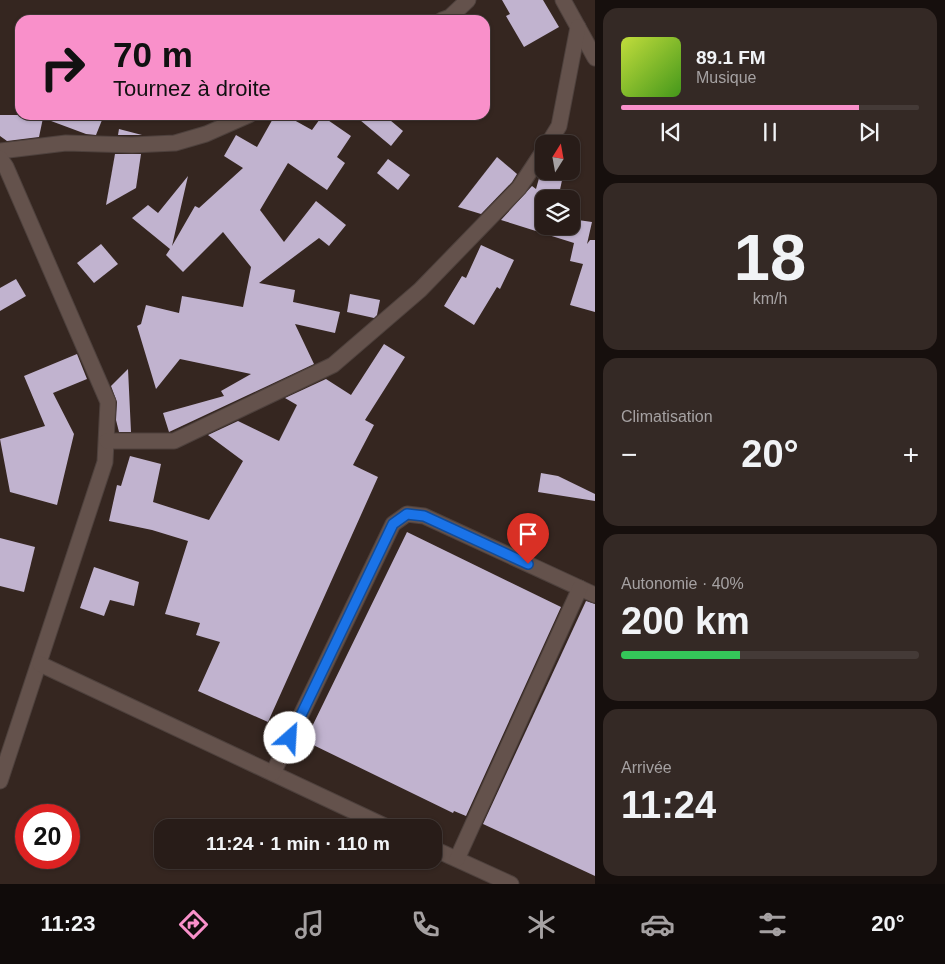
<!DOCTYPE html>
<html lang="fr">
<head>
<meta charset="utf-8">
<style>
	:root { --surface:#281c18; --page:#342925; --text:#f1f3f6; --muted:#a5a1a2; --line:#443a37; --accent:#f990ca }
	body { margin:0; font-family:Helvetica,sans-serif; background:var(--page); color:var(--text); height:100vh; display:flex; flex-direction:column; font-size:19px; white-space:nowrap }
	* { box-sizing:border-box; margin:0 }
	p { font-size:16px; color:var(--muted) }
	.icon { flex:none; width:28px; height:28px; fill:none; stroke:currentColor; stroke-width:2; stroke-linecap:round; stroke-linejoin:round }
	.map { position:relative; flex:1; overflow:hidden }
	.drawer { display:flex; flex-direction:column; gap:8px; padding:8px; background:#160f0d; width:350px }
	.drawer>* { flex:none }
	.banner { position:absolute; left:15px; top:15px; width:475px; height:105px; border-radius:15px; box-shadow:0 1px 4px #0004,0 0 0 1px var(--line); background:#f990ca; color:#111; overflow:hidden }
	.needle { width:32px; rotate:11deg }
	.buttons { position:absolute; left:535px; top:135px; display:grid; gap:10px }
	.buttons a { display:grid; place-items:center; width:45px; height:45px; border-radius:10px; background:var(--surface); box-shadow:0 1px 4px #0004,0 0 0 1px var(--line); font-size:25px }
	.speed { position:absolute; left:15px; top:804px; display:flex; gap:10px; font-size:25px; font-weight:700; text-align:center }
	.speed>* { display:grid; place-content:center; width:65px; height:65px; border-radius:50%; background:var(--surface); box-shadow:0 1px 4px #0004,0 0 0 1px var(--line); line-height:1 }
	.speed .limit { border:8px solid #d22; background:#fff; color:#111 }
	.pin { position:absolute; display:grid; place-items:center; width:42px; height:42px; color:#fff; margin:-51px -21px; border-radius:50% 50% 50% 0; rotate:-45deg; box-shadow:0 0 5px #0007 }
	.pin .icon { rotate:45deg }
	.me { position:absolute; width:55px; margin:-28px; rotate:26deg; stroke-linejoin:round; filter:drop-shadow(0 0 4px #0008) }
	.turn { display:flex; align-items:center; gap:18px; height:105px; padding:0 15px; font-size:22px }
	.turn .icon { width:65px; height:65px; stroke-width:2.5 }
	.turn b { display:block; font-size:35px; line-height:42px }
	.big { font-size:38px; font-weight:800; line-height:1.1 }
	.drawer .card { flex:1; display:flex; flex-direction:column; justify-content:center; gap:8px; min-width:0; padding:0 18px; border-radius:15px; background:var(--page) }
	.drawer .dial { align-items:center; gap:0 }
	.dial b { font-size:65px; line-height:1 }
	.song { display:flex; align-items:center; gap:15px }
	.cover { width:60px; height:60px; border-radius:8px; background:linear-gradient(135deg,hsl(70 70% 55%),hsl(100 70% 35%)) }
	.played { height:5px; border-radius:2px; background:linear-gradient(90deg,var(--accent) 80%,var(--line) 80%) }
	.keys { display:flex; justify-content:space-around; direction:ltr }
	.heat { display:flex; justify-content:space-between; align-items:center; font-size:28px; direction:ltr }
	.charge { height:8px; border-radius:4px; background:linear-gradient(90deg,#34c759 40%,var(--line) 0) }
	.trip { position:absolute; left:154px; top:819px; width:288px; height:50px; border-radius:15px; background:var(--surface); box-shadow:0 1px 4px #0004,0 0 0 1px var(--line); font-weight:800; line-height:50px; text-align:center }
	.menu { display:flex; height:80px; justify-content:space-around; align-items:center; background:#100b0a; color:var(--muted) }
	.menu .icon { width:35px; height:35px }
	.menu .active { color:var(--accent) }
	.menu b { font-size:22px; color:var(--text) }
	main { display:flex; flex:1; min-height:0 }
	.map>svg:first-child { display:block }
	.building { fill:#c1b3cf }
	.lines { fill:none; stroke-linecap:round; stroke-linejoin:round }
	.minor-casing { stroke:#4e413d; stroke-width:17 }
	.minor { stroke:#64524c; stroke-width:15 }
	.route-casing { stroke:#114b97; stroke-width:12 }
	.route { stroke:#1a73e8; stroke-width:9 }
</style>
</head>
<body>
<main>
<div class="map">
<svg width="595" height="884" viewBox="0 0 595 884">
	<rect width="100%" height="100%" fill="#352620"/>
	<g class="building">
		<polygon points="502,0 543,0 559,27 524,47 506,16 510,14"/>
		<polygon points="0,115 104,115 96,135 86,134 43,118 39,137 7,141 0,136"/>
		<polygon points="275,115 285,115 312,130 322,116 351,136 337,157 345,163 327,190 288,163 260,210 284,242 316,201 346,225 329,246 319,238 259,283 295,290 293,302 340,312 335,333 295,324 314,364 169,432 163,413 224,396 221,391 251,374 180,359 156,389 137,326 141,324 146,305 179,313 182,296 243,307 251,267 223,232 183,272 166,255 170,249 132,218 148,205 158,213 188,176 172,246 195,206 199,208 243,168 224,156 236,135 257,147"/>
		<polygon points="354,115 384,115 403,131 391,146"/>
		<polygon points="119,129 142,135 118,135"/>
		<polygon points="115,154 141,154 136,188 106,205"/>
		<polygon points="497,157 517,174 512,182 481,214 458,207"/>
		<polygon points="388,159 410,175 398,190 377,173"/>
		<polygon points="541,171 564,171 558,199 544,199 544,226 571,226 571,219 592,222 587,244 590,240 595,240 595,312 570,305 583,264 570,261 574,243 501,220 532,186 536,189"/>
		<polygon points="101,244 118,264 94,283 77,263"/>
		<polygon points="481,245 514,260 500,289 497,287 474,325 444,306 462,276 466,278"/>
		<polygon points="16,279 26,296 0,311 0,288"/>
		<polygon points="350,294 380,300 377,315 374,318 347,312"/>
		<polygon points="384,344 405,357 365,420 374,425 353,465 378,477 268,722 198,691 220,642 196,635 200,623 165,614 188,541 152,530 109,521 117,485 121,486 130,456 161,464 153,502 209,520 243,461 208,435 238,421 279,441 297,405 285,398 326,379 351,395"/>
		<polygon points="77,354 87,379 53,393 74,434 57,505 10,492 0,439 45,426 24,376"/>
		<polygon points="128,369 131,432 119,432 116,420 117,402 111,386"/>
		<polygon points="541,473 558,476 595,494 595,501 538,492"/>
		<polygon points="407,532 561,607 466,816 454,811 453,813 305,741"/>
		<polygon points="0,538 35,547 24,592 0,586"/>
		<polygon points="94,567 139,582 134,606 110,600 104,616 80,608"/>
		<polygon points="586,601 595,604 595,876 483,824"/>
	</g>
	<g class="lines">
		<g class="minor-casing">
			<g id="minor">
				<polyline points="563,0 595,58"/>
				<polyline points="442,20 450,17 468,0"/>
				<polyline points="548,144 559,126 578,27"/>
				<polyline points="0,151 66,143 132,145 175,143 206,134 249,115"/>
				<polyline points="0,158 6,167 108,402 105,462 0,781"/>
				<polyline points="107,441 174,441 333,365 420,290 519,188 544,150"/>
				<polyline points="40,664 389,828"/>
				<polyline points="273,773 393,524 407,514 424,516 595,595"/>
				<polyline points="432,848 511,884"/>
				<polyline points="457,859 580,588"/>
			</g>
		</g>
		<use href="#minor" class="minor"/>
	</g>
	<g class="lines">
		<g class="route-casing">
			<polyline id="route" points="290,738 393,524 407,514 424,516 528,564"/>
		</g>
		<use href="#route" class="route"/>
	</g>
</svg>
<div class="buttons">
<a><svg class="needle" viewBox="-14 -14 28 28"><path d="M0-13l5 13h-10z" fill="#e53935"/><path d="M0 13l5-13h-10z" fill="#a5a1a2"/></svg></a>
<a><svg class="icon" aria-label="layers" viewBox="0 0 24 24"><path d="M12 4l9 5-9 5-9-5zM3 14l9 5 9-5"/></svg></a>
</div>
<div class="speed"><div class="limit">20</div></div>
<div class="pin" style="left:528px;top:564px;background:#d93025"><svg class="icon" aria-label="arrive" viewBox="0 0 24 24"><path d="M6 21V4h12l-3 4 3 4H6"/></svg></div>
<svg class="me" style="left:290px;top:738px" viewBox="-20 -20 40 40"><circle r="19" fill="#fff"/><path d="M0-13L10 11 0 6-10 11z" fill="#1a73e8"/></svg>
<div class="trip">11:24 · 1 min · 110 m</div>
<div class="banner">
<div class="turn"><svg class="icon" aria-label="right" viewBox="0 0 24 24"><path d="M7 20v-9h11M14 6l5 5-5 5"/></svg><div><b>70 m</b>Tournez à droite</div></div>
</div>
</div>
<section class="drawer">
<div class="card">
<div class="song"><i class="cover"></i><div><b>89.1 FM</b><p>Musique</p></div></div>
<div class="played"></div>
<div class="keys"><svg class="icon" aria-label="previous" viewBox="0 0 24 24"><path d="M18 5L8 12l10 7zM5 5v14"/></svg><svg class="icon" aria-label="pause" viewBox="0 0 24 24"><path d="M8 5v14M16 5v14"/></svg><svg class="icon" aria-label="next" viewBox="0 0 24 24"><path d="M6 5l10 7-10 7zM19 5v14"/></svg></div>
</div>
<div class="card dial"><b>18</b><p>km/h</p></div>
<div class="card"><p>Climatisation</p>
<div class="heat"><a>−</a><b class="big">20°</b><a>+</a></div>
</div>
<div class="card"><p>Autonomie · 40%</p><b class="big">200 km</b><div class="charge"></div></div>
<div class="card"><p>Arrivée</p><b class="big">11:24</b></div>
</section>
</main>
<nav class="menu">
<b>11:23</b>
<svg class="icon active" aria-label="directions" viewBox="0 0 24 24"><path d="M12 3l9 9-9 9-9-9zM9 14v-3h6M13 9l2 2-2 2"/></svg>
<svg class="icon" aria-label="music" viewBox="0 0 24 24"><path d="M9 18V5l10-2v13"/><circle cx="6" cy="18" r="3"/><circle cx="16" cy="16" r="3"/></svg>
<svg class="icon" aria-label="phone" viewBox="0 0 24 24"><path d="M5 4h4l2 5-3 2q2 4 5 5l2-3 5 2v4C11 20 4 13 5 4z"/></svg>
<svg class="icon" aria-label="climate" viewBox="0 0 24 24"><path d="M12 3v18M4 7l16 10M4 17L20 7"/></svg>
<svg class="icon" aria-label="car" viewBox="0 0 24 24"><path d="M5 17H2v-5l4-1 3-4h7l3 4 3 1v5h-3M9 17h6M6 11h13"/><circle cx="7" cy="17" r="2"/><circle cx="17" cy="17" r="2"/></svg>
<svg class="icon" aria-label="filters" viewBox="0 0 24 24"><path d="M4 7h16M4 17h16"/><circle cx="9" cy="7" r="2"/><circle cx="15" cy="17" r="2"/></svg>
<b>20°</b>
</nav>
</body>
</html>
